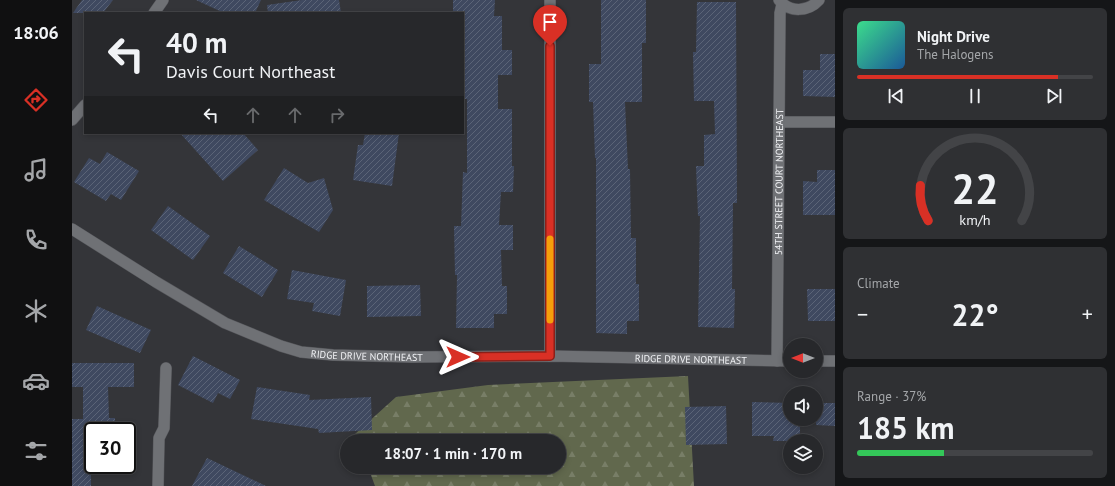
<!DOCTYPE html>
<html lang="en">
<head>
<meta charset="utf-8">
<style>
	:root { --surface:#27282b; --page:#2f3033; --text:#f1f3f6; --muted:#a4a6a9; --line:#434447; --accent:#d93025 }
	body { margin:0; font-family:"PT Sans",sans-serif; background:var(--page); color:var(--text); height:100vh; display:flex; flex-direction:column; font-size:15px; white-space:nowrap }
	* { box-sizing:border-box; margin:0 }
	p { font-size:13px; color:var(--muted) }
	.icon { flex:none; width:22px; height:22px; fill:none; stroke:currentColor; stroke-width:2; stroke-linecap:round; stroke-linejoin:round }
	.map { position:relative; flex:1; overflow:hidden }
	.panel { display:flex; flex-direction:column; gap:8px; padding:8px; background:#151618; width:280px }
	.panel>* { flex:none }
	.banner { position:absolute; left:12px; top:12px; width:380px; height:122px; border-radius:0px; box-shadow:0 2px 6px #0003,0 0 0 1px var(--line); background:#27282b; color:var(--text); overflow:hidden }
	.needle { width:26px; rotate:270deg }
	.buttons { position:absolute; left:711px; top:338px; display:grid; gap:8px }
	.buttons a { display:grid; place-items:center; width:40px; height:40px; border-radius:50%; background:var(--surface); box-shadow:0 2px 6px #0003,0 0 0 1px var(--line); font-size:20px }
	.speed { position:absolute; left:12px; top:422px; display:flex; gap:8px; font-size:20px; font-weight:700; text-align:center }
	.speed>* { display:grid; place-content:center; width:52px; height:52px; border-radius:50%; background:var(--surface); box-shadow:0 2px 6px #0003,0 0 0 1px var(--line); line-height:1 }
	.speed .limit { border:2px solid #111; border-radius:6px; background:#fff; color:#111 }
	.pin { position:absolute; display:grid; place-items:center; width:34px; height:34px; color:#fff; margin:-41px -17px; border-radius:50% 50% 50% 0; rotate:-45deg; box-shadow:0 0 4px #0007 }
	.pin .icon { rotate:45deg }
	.me { position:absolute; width:44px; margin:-22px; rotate:90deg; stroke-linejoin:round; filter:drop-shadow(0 0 3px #0008) }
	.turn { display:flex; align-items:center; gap:14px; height:84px; padding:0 16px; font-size:18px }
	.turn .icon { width:52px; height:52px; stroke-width:2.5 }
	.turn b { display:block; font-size:28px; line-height:34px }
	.lanes { display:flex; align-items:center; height:38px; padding:0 16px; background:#0003; justify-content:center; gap:20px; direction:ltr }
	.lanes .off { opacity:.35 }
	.big { font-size:30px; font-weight:800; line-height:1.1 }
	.panel .card { flex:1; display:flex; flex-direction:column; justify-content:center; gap:6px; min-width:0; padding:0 14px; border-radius:6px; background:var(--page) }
	.panel .dial { align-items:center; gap:0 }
	.dial svg { height:104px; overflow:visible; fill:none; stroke:var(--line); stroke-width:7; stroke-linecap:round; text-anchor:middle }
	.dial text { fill:var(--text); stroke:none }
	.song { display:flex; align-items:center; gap:12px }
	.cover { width:48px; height:48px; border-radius:6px; background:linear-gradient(135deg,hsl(150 70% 55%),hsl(210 70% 35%)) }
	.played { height:4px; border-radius:2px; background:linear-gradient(90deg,var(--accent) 85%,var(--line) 85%) }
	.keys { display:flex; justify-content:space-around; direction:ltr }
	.heat { display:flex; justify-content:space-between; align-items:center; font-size:22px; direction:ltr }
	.charge { height:6px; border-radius:3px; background:linear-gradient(90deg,#34c759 37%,var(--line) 0) }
	.trip { position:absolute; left:268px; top:434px; width:226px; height:40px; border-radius:20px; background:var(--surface); box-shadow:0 2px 6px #0003,0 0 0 1px var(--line); font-weight:800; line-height:40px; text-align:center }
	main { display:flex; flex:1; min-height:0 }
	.tab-bar { display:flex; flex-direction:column; width:72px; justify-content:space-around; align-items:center; background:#101011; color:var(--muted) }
	.tab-bar .icon { width:28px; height:28px }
	.tab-bar .current { color:var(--accent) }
	.tab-bar b { font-size:18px; color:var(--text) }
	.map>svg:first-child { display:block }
	.forest { fill:url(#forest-firs) }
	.building { fill:url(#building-hatch) }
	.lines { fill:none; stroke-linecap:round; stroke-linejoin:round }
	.minor-casing { stroke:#535458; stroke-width:12 }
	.minor { stroke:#6f7175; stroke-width:11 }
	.route-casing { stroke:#8d1f18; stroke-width:10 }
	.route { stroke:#d93025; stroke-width:7 }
	.slow { stroke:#f59e0b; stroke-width:7 }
	.labels { text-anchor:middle; stroke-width:4; stroke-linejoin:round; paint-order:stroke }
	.street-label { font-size:10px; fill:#f1f2f5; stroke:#343539 }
</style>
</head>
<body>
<main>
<nav class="tab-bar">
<b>18:06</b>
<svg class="icon current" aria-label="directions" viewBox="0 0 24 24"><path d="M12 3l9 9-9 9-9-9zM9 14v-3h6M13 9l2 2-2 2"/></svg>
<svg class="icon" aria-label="music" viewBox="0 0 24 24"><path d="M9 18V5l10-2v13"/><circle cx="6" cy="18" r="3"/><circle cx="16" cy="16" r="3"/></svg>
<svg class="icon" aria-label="phone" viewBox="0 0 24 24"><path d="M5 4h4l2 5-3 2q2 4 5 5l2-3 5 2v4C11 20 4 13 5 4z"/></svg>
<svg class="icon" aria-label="climate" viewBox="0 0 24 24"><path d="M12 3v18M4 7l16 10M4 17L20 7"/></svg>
<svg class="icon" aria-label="car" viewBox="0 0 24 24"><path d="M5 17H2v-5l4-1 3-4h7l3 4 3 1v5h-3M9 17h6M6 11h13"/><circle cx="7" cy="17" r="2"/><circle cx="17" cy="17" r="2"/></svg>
<svg class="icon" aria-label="filters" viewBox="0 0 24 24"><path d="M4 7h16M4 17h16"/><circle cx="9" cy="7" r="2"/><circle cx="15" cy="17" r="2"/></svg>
</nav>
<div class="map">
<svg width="763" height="486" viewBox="0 0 763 486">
	<defs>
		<pattern id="forest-firs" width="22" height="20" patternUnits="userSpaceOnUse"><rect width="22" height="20" fill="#61684d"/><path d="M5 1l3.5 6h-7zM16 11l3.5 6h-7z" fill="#787e67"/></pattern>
		<pattern id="building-hatch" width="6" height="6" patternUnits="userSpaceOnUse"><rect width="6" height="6" fill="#3f4960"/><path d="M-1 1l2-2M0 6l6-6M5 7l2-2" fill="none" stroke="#5b6477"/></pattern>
	</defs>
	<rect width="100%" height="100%" fill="#343539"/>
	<polygon class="forest" points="616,376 622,486 303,486 296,467 487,467 487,441 286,441 283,434 324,397 416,385"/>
	<g class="building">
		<polygon points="10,0 41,0 31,13 1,13"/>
		<polygon points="124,0 189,0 183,13 152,13"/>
		<polygon points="230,0 267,0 269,13 196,13 195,5"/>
		<polygon points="381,0 423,0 422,16 430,16 430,50 440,50 440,75 426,75 426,109 440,109 440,166 442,166 441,192 429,192 427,225 441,225 441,250 429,250 430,286 435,286 435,314 422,314 422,328 384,328 385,275 383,275 382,226 389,226 391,172 395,173 395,99 391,99 391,13 381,13"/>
		<polygon points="529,0 574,0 574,43 570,43 570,102 553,102 556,169 558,169 559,238 564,238 564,284 567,284 567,321 555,321 555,334 524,333 524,158 523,158 521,102 517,102 517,64 529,64"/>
		<polygon points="625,2 664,2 665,203 661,203 660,289 663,289 662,328 626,327 628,216 626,216 624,166 632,166 632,135 643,134 642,101 622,101 621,52 624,52"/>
		<polygon points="748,54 763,54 763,97 731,96 731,70 748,70"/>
		<polygon points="108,133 171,133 186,150 151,181"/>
		<polygon points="293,133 327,133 320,186 281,180 286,145 291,145"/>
		<polygon points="35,152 67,171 49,200 39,194 34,201 2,182 17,158 28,164"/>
		<polygon points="212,168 236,183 252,178 261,210 247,232 192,200"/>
		<polygon points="745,170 763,170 763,215 731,215 731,181 745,182"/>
		<polygon points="96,206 138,236 121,260 79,230"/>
		<polygon points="167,246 206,270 190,297 151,273"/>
		<polygon points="220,270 274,280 268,316 240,311 242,303 215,299"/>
		<polygon points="348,285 349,316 295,317 295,286"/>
		<polygon points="735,289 763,289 763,321 736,321"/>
		<polygon points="25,306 79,330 68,353 14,330"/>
		<polygon points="121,356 168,380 158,399 146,393 141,403 106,385"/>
		<polygon points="0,363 62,363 62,387 36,387 37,418 43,418 43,431 21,431 21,467 19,467 19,486 0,486 0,419 11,419 11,387 0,387"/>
		<polygon points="185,387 238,395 237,400 299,397 300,430 247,433 246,429 179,419"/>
		<polygon points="680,402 718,403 718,419 728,419 728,441 701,441 702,436 680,436"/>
		<polygon points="744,403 763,403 763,426 744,425"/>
		<polygon points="654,406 655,444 614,445 613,407"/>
		<polygon points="135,458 194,486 120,486"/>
	</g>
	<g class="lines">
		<g class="minor-casing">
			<g id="minor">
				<polyline points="478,0 478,356"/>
				<path d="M707 0C718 13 736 12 747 0"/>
				<polyline points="82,13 91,0"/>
				<polyline points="0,120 13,105"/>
				<polyline points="707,122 763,122"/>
				<path id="s1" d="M0 229 84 282 153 323 209 346 229 352 261 355 340 357 478 356 718 361"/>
				<path id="s2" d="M705 361 708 13 710 4"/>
				<polyline points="744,361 763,361"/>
				<polyline points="86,486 87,438 92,428 94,368"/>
			</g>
		</g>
		<use href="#minor" class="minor"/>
	</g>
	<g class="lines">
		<g class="route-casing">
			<polyline id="route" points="386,357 478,356 478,46"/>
		</g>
		<use href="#route" class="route"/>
		<polyline class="slow" points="478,239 478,320"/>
	</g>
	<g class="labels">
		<g class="street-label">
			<text dy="4" stroke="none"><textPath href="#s2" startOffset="179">54TH STREET COURT NORTHEAST</textPath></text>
			<text dy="4" stroke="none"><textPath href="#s1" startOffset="327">RIDGE DRIVE NORTHEAST</textPath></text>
			<text dy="4" stroke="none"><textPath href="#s1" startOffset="651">RIDGE DRIVE NORTHEAST</textPath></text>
		</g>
	</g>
</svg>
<div class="buttons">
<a><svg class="needle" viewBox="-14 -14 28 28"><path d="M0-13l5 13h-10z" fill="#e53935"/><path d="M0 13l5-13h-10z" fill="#a4a6a9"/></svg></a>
<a><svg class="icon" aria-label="sound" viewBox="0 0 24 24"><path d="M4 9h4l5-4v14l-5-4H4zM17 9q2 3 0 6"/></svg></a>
<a><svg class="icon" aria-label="layers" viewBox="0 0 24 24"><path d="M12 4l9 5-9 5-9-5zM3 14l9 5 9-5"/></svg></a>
</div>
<div class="speed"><div class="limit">30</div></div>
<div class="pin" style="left:478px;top:46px;background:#d93025"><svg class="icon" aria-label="arrive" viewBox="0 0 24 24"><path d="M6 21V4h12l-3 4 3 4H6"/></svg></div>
<svg class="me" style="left:386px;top:357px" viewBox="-20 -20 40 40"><path d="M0-17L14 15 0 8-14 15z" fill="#d93025" stroke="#fff" stroke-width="4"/></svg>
<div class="trip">18:07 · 1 min · 170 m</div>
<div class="banner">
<div class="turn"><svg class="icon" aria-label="left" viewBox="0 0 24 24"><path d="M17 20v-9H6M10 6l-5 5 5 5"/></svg><div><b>40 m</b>Davis Court Northeast</div></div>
<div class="lanes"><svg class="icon" aria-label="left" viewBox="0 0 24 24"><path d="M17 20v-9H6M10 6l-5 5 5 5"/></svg><svg class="icon off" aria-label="ahead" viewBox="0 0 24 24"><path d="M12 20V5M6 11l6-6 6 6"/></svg><svg class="icon off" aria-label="ahead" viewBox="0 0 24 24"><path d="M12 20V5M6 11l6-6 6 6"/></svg><svg class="icon off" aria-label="right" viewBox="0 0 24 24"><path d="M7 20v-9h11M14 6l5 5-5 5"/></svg></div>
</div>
</div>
<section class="panel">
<div class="card">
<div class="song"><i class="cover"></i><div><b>Night Drive</b><p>The Halogens</p></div></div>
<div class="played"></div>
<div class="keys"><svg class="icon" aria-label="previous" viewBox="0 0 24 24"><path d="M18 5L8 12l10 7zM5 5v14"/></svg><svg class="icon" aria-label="pause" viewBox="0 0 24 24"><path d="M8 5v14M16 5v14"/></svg><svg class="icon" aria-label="next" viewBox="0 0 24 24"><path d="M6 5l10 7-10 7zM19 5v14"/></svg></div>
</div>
<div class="card dial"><svg viewBox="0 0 100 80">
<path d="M14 69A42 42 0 1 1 86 69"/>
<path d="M14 69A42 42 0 0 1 8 42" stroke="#d93025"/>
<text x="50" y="56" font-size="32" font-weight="700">22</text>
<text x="50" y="72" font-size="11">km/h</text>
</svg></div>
<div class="card"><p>Climate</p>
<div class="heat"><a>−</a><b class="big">22°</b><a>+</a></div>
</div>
<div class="card"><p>Range · 37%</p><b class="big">185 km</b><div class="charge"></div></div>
</section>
</main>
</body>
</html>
